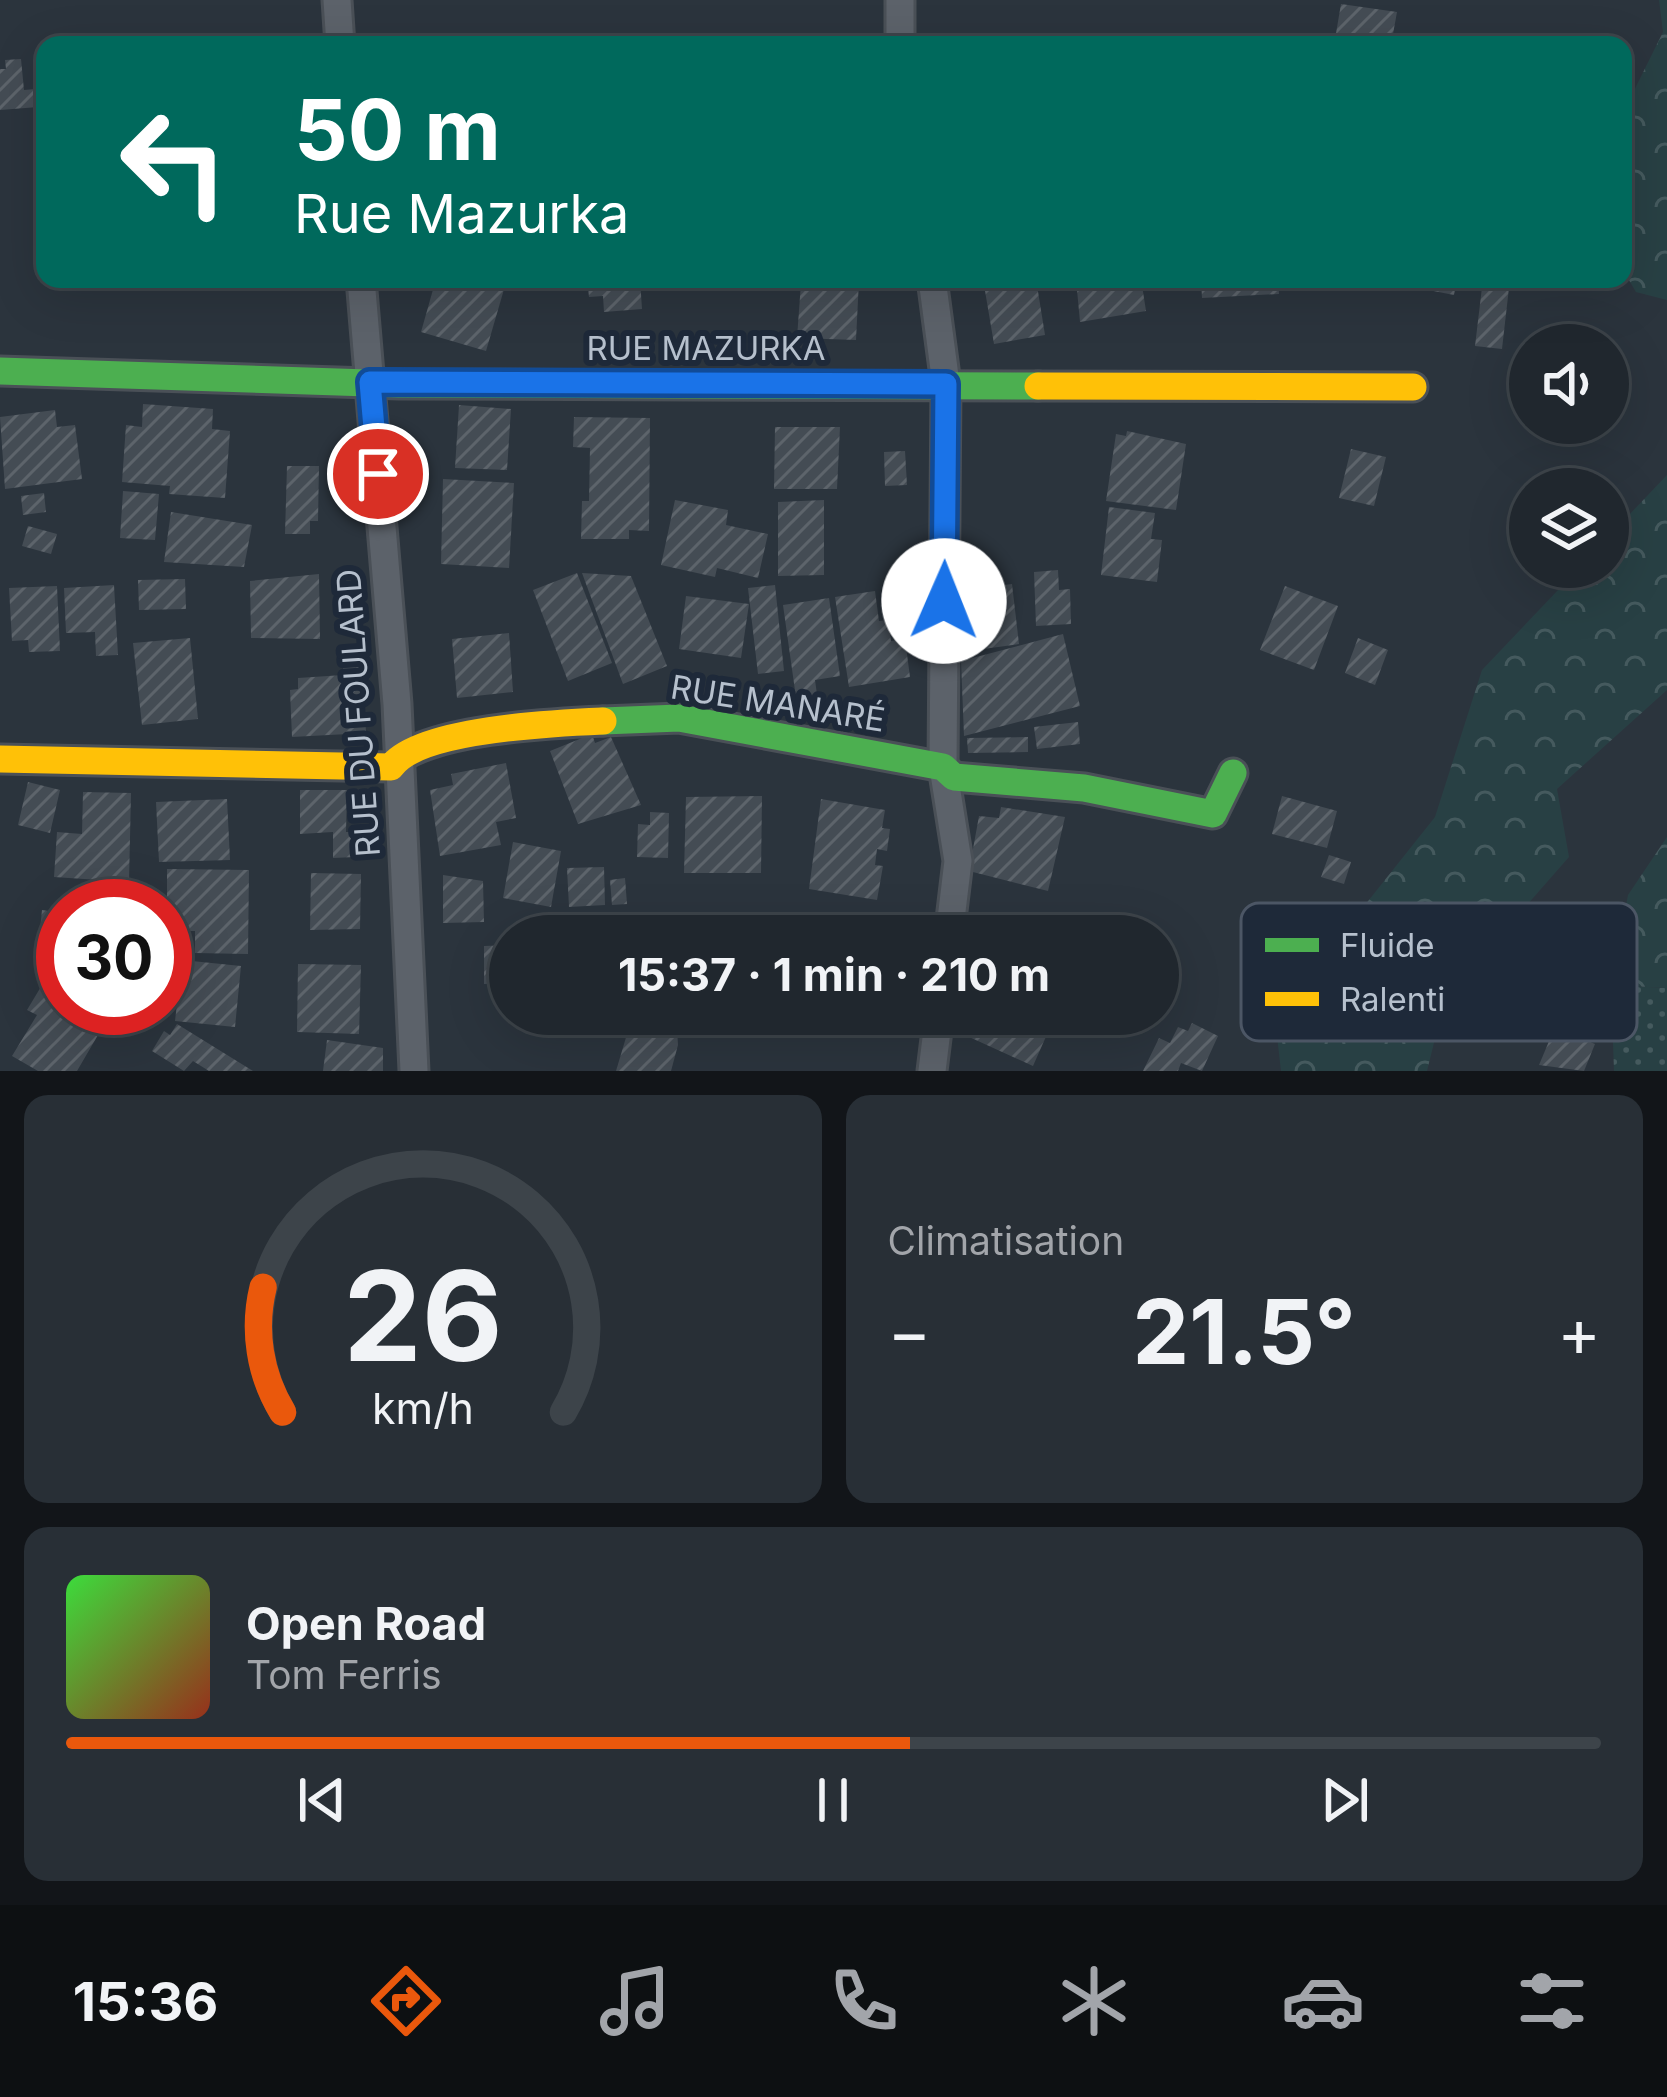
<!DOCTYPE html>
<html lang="fr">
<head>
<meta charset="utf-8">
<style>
	:root { --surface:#20272e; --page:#282f36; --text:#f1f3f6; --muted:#a2a5aa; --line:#3d444a; --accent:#ea580c }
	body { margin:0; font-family:Inter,sans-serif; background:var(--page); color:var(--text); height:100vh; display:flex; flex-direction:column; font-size:45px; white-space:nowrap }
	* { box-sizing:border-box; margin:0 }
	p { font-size:39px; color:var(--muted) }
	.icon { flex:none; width:66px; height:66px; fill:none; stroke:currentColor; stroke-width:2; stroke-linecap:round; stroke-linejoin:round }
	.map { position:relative; height:1071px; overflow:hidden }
	.side { display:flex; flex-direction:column; gap:24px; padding:24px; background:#121519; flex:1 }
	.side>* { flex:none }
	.top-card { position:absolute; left:36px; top:36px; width:1596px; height:252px; border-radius:24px; box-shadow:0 12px 48px #0002,0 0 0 3px var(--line); background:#00695c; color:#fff; overflow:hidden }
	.tools { position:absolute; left:1509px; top:324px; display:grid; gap:24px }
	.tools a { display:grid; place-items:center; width:120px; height:120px; border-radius:50%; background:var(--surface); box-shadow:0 12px 48px #0002,0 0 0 3px var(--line); font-size:60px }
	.speed { position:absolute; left:36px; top:879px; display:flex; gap:24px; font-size:60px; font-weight:700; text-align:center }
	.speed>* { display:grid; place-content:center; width:156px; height:156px; border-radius:50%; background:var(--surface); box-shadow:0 12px 48px #0002,0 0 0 3px var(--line); line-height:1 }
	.speed .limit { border:18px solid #d22; background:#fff; color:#111 }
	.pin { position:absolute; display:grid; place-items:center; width:102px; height:102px; color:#fff; margin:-51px; border:6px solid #fff; border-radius:50%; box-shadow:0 3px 12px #0007 }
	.me { position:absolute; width:132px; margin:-66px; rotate:1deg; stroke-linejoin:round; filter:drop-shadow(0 0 9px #0008) }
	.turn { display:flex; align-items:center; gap:42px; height:252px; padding:0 60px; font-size:54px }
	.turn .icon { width:156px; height:156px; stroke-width:2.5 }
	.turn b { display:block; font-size:84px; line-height:102px }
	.big { font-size:90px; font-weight:700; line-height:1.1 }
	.side .widget { flex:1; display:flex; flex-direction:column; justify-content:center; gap:18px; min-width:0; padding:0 42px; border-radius:24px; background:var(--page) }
	.side .dial { align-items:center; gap:0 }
	.dial svg { height:312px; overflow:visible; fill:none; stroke:var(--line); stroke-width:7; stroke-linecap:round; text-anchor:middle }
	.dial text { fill:var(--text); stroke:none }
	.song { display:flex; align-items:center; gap:36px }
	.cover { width:144px; height:144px; border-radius:18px; background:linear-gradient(135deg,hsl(120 70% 55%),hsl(10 70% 35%)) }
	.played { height:12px; border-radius:6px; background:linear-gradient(90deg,var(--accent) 55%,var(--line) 55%) }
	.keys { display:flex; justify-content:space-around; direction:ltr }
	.heat { display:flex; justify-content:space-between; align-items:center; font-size:66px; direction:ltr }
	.side .tiles { flex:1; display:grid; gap:24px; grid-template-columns:1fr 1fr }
	.widget:last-child { grid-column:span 2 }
	.trip { position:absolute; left:489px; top:915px; width:690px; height:120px; border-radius:60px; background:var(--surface); box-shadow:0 12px 48px #0002,0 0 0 3px var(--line); font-weight:700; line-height:120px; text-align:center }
	.tab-bar { display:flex; height:192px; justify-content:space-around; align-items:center; background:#0d1012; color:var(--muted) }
	.tab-bar .icon { width:84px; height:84px }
	.tab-bar .on { color:var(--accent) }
	.tab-bar b { font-size:54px; color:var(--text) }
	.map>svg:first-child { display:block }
	.grass { fill:url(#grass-dots) }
	.forest { fill:url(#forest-crowns) }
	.building { fill:url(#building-hatch) }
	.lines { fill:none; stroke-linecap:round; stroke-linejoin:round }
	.street-casing { stroke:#4a5057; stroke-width:33 }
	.fast-casing { stroke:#4a5057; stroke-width:33 }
	.slow-casing { stroke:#4a5057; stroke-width:33 }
	.street { stroke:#5c626a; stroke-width:27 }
	.fast { stroke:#4caf50; stroke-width:27 }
	.slow { stroke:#ffc107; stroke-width:27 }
	.route-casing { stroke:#114b97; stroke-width:30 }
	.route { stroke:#1a73e8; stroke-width:21 }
	.labels { text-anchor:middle; stroke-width:12; stroke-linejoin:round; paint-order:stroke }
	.street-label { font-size:33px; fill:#b6c0cd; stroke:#1e2939 }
	.key { fill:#1e2939; stroke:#4c5665; stroke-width:3 }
	.key-label { font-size:33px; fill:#b6c0cd }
</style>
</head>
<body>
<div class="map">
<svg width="1667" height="1071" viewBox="0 0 1667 1071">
	<defs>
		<pattern id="grass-dots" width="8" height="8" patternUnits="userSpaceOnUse" patternTransform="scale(3)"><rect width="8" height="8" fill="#284044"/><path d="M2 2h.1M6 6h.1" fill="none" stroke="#455a5e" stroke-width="1.8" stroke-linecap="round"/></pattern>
		<pattern id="forest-crowns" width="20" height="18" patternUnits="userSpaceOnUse" patternTransform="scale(3)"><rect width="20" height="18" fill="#284044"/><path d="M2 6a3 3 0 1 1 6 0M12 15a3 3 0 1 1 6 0" fill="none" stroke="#455a5e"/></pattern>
		<pattern id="building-hatch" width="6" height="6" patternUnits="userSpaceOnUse" patternTransform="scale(3)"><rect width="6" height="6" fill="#444c54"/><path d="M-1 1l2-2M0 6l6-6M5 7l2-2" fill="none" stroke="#5d646b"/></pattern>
	</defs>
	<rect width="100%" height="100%" fill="#2b343d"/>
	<polygon class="grass" points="1611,985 1667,988 1667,1071 1614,1071"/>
	<g class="forest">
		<polygon points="1659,0 1667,0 1667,300 1636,292 1623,270 1623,113 1663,32"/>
		<polygon points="1667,475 1667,690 1557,789 1569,857 1445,998 1427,1071 1281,1071 1275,1018 1435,817 1482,670 1580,567 1608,567 1608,537"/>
		<polygon points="1667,837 1667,988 1611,985 1628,895"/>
	</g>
	<g class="building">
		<polygon points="1341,4 1397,12 1391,45 1334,45"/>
		<polygon points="233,35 234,45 178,45 178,37"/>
		<polygon points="21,59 24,90 36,89 38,107 0,110 0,69 6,69 5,60"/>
		<polygon points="436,279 507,279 486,351 421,332"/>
		<polygon points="587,279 640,279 642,309 604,312 603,296 589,297"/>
		<polygon points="831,279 859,280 856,340 797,338 801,283"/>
		<polygon points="983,279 1036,279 1045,335 994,344"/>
		<polygon points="1076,279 1141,279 1146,311 1080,322"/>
		<polygon points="1201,279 1278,279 1279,294 1202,298"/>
		<polygon points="1420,279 1457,279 1454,295 1418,288"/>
		<polygon points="1483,279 1510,279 1502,349 1475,346"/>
		<polygon points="143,404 213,409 212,429 230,431 225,498 169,494 170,486 122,482 126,425 142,427"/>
		<polygon points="459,405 511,409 507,470 455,468"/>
		<polygon points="55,410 57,427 75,425 82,479 5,489 0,417"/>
		<polygon points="574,417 650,418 649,531 629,530 629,539 581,539 582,501 589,501 590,448 573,447"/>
		<polygon points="775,427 840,427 837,489 774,489"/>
		<polygon points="1127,431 1186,444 1176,510 1106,501 1116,434 1126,436"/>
		<polygon points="1351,449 1386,457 1374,506 1339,498"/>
		<polygon points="905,451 907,485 885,486 884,452"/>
		<polygon points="287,466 319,466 318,521 310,521 310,534 285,534"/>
		<polygon points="443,479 514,483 509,568 441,564"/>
		<polygon points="123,491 159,494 155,540 120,538"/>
		<polygon points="44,493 46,512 23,515 21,496"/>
		<polygon points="675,500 728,510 726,525 768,534 758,578 717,568 715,577 661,565"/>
		<polygon points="824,500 824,575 778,576 778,502"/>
		<polygon points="1109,507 1155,513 1151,539 1162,540 1157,582 1101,575"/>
		<polygon points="171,512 252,525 244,567 164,562"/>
		<polygon points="28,526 57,534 51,554 22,546"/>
		<polygon points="1058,570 1059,590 1070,589 1071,624 1036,626 1034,572"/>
		<polygon points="577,573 612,663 568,681 533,590"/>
		<polygon points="582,573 631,576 667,666 623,684"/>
		<polygon points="319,574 320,639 251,638 250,581"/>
		<polygon points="185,579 186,609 139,610 138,580"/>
		<polygon points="1012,584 1019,644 969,651 964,590"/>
		<polygon points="114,585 118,655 96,656 95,632 66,633 64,588"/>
		<polygon points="775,585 784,671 758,674 748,588"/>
		<polygon points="57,586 60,651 29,652 28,640 12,641 9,588"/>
		<polygon points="1285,586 1338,606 1314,670 1260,650"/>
		<polygon points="875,591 879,621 888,620 891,641 905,639 910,677 849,687 835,597"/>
		<polygon points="686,596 749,604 741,658 679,649"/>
		<polygon points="829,598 840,676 815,680 820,716 799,719 783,605"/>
		<polygon points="509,633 513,692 457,698 452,639"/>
		<polygon points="1063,634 1080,706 964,736 961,661"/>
		<polygon points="190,638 198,719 142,725 133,643"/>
		<polygon points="1358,638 1388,650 1375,685 1345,673"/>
		<polygon points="363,666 366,733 292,737 290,690 298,689 298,678 343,675 343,668"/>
		<polygon points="1078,722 1080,744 1037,749 1034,727"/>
		<polygon points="592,734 595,743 611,737 641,805 578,824 550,751"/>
		<polygon points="1028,737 1028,752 968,753 967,738"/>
		<polygon points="506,763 516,818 496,822 501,845 440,856 430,790 453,785 451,774"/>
		<polygon points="28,782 60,790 50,833 18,825"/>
		<polygon points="300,790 347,790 346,832 355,832 355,857 333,858 333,832 300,834"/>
		<polygon points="83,792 131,793 129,882 54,877 57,832 82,834"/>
		<polygon points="762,796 761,873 684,873 686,797"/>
		<polygon points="1282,796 1337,811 1327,848 1272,834"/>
		<polygon points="227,799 230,860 159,862 156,802"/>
		<polygon points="821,799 885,810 882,828 890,829 887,851 877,849 875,865 883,866 877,900 809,889"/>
		<polygon points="1001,807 1065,817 1048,891 969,871 979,816 999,818"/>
		<polygon points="650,812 669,813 668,858 637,857 638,824 650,825"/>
		<polygon points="513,842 561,851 551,907 503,898"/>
		<polygon points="1329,855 1351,862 1344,884 1321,877"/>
		<polygon points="604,867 605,905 569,907 567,868"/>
		<polygon points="167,869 249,870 248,954 195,953 195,931 167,931"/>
		<polygon points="311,873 361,874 360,929 310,930"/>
		<polygon points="443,875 483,881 484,922 443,923"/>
		<polygon points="625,878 627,904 612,905 610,880"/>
		<polygon points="42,910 63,913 63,952 38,949"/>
		<polygon points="510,945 510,983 484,984 484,946"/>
		<polygon points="182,960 241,966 235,1027 175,1021"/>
		<polygon points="298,964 361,965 359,1034 297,1032"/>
		<polygon points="42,985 63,997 63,1008 84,1008 76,1023 98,1035 77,1071 38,1071 12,1056 37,1015 27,1010"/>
		<polygon points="633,1014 676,1014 678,1045 671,1071 616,1071"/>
		<polygon points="961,1014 1056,1014 1033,1066 967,1036 975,1020"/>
		<polygon points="1192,1023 1218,1036 1202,1071 1181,1063 1178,1071 1143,1071 1159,1038 1170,1043 1178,1027 1188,1031"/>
		<polygon points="177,1024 253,1071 209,1071 193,1061 184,1071 152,1051 164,1031 170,1035"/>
		<polygon points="1555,1027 1595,1044 1584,1071 1539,1065"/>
		<polygon points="327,1040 383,1048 383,1071 323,1071"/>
	</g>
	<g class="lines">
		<g class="street-casing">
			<g id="street">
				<polyline points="337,0 340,45"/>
				<polyline points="900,45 900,0"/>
				<polyline points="361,279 397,704 414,1071"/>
				<polyline points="932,279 946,384 943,767 958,861 949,936"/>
				<polyline points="932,1071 939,1014"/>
			</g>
		</g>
		<g class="fast-casing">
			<g id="fast">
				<polyline points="0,371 399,384 1038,386"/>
				<polyline points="603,721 679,718 943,767 954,777 1084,788 1213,814 1233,773"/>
			</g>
		</g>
		<g class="slow-casing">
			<g id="slow">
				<polyline points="1038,386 1413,387"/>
				<path d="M0 759 391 767C418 729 556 723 603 721"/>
			</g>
		</g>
		<use href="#street" class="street"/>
		<use href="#fast" class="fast"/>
		<use href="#slow" class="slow"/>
	</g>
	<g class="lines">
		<g class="route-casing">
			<polyline id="route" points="378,474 370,382 946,384 944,601"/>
		</g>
		<use href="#route" class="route"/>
	</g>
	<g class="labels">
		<g class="street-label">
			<text x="706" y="360">RUE MAZURKA</text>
			<text transform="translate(778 703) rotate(9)" y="12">RUE MANARÉ</text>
			<text transform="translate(358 713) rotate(-94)" y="12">RUE DU FOULARD</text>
		</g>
	</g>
	<rect x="1241" y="903" width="396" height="138" rx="18" class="key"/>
	<rect x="1265" y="938" width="54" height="14" fill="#4caf50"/>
	<rect x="1265" y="992" width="54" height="14" fill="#ffc107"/>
	<g class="key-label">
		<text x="1340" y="957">Fluide</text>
		<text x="1340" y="1011">Ralenti</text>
	</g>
</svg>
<div class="tools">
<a><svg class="icon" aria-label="sound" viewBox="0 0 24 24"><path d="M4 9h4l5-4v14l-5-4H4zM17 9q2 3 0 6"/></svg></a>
<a><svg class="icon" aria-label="layers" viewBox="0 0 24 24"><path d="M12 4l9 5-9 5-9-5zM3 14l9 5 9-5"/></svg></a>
</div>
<div class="speed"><div class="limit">30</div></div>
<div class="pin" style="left:378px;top:474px;background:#d93025"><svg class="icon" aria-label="arrive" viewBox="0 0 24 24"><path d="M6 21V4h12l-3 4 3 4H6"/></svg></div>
<svg class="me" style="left:944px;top:601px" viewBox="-20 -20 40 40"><circle r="19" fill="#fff"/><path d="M0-13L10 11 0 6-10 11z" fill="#1a73e8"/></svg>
<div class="trip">15:37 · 1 min · 210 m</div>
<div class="top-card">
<div class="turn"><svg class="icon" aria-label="left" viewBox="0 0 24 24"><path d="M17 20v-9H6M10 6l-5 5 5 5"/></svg><div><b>50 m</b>Rue Mazurka</div></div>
</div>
</div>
<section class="side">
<div class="tiles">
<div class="widget dial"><svg viewBox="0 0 100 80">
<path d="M14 69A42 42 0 1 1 86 69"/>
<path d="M14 69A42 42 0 0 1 9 37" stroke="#ea580c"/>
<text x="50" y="56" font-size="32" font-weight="700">26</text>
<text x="50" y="72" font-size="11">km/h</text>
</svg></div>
<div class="widget"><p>Climatisation</p>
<div class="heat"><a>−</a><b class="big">21.5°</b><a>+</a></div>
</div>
<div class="widget">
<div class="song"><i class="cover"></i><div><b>Open Road</b><p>Tom Ferris</p></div></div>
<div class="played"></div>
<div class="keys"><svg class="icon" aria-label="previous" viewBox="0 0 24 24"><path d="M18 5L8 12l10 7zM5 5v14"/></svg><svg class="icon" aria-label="pause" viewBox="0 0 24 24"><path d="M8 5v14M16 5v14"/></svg><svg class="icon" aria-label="next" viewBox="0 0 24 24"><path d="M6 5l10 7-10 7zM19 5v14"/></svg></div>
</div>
</div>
</section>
<nav class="tab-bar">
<b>15:36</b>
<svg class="icon on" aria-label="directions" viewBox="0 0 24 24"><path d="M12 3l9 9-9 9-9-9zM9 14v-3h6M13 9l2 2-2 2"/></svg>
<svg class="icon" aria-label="music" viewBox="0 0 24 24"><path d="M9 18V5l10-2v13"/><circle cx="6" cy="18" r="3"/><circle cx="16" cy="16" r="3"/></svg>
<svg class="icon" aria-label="phone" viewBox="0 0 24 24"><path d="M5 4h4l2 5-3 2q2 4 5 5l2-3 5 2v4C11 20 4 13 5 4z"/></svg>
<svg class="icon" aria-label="climate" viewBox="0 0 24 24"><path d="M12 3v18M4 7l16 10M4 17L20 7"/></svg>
<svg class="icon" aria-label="car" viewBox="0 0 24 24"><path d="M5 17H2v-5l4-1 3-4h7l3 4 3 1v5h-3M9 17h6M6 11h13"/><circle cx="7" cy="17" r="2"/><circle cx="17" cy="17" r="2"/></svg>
<svg class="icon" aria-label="filters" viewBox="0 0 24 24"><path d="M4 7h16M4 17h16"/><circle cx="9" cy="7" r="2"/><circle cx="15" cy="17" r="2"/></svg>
</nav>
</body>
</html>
